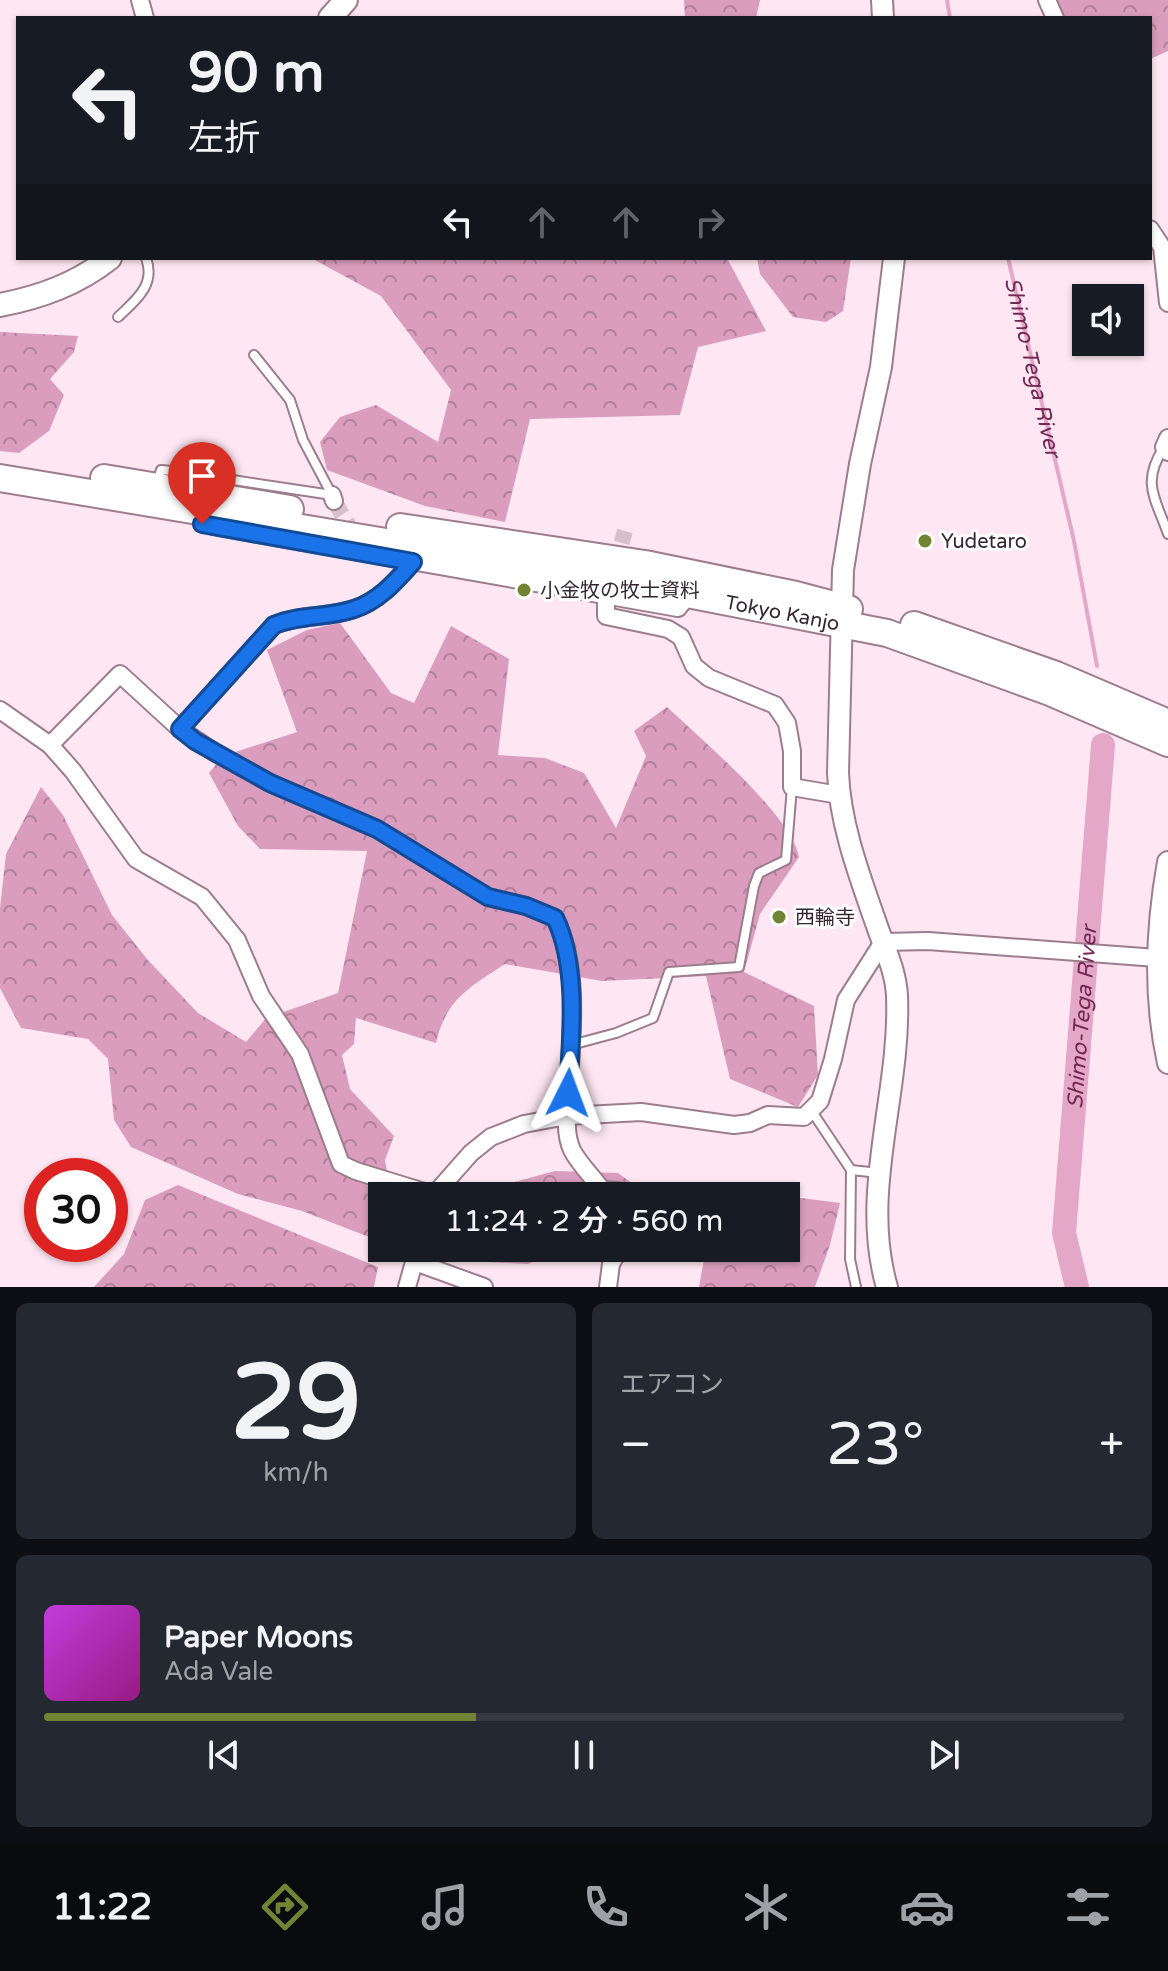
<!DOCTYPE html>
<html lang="ja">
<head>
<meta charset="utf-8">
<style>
	:root { --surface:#171b24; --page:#242831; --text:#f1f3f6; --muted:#9ea1a6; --line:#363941; --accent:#718434 }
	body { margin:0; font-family:"Varela Round","Noto Sans JP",sans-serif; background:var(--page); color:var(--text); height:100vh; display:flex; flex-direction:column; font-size:30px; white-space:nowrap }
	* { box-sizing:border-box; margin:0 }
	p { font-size:26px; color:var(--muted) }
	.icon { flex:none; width:44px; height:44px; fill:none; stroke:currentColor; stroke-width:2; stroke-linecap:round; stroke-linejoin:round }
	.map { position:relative; height:1287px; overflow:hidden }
	.sheet { display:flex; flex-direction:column; gap:16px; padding:16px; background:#0d0f14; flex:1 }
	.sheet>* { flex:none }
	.banner { position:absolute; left:16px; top:16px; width:1136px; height:244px; border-radius:0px; box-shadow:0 2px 6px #0004; background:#171b24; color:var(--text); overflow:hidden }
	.controls { position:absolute; left:1072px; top:284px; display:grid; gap:16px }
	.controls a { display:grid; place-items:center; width:72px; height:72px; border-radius:0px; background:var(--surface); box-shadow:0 2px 6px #0004; font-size:40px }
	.speed { position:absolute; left:24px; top:1158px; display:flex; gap:16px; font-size:40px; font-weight:700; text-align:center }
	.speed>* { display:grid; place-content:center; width:104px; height:104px; border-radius:50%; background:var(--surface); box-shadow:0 2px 6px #0004; line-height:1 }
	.speed .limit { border:12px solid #d22; background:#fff; color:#111 }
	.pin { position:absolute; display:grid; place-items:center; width:68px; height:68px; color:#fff; margin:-82px -34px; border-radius:50% 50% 50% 0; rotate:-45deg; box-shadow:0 0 8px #0007 }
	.pin .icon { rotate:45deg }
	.me { position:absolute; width:88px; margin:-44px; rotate:3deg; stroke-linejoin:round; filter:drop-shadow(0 0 6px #0008) }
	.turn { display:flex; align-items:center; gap:28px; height:168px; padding:0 40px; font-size:36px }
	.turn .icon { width:104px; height:104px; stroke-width:2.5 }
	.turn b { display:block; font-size:56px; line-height:68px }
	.lanes { display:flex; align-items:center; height:76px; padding:0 40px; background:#0003; justify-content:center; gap:40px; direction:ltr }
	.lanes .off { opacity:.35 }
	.big { font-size:60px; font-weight:600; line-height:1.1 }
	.sheet .widget { flex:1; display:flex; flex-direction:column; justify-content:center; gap:12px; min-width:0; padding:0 28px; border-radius:12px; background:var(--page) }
	.sheet .dial { align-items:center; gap:0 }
	.dial b { font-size:104px; line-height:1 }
	.song { display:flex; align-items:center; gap:24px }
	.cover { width:96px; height:96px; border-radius:12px; background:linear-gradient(135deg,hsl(290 70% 55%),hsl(310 70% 35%)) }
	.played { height:8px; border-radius:4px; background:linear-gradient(90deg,var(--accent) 40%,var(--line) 40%) }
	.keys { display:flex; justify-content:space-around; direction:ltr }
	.heat { display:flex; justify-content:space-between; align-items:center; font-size:44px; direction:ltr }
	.sheet .tiles { flex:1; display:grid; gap:16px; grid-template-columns:1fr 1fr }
	.widget:last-child { grid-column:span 2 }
	.trip { position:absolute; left:368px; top:1182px; width:432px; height:80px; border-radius:0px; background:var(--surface); box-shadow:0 2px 6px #0004; font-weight:600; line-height:80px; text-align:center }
	.tabs { display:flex; height:128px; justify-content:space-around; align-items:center; background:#090b0e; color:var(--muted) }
	.tabs .icon { width:56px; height:56px }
	.tabs .on { color:var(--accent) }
	.tabs b { font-size:36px; color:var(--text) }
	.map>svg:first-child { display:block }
	.forest { fill:url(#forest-crowns) }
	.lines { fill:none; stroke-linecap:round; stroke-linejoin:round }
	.stream { stroke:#e5a7c8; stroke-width:4 }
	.river { stroke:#e5a7c8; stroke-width:24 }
	.minor-tunnel { stroke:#d6c1cb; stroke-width:16; stroke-dasharray:16 8; stroke-linecap:butt }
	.service-casing { stroke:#9d7c8d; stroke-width:12 }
	.minor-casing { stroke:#9d7c8d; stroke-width:20 }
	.tertiary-casing { stroke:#9d7c8d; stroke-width:24 }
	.secondary-casing { stroke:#9d7c8d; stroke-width:26 }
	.trunk-casing { stroke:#9d7c8d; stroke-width:30 }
	.service { stroke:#fff; stroke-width:8 }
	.minor { stroke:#fff; stroke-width:16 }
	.tertiary { stroke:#fff; stroke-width:20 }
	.secondary { stroke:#fff; stroke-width:22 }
	.trunk { stroke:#fff; stroke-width:26 }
	.route-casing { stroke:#114b97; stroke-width:20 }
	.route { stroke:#1a73e8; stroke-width:14 }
	.poi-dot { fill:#718434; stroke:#fff; stroke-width:3 }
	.labels { text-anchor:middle; stroke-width:6; stroke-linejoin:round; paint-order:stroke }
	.poi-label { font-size:20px; fill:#34272e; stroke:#fff; text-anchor:start }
	.street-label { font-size:20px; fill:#34272e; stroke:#fff }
	.water-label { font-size:22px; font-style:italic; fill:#722a55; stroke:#fff }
</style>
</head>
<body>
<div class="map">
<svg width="1168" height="1287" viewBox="0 0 1168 1287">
	<defs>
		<pattern id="forest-crowns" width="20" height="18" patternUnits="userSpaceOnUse" patternTransform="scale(2)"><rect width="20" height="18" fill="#da9dbd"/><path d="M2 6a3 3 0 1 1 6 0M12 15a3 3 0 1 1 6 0" fill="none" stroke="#b2809a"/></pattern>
	</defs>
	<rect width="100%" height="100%" fill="#fee7f2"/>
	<g class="forest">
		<polygon points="684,0 760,0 756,18 685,18"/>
		<polygon points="1041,0 1168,0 1168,51 1150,59 1150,18 1048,18"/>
		<polygon points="311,258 727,258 766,331 698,347 680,415 530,419 505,522 425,506 327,470 320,442 340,417 376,405 438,442 451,390 381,296"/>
		<polygon points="757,258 851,258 843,311 826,322 793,317 760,274"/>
		<polygon points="0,332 78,336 74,352 50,379 64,395 49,431 19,453 0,451"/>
		<path d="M340 623 391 693 414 703 451 626 509 659 498 755 545 758 584 773 616 828 646 756 634 731 667 707C700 738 792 816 799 857L760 914 744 972 814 1006 818 1075 798 1107 730 1079 706 976 602 981 505 964C470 987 446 999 436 1043L356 1018 354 1044 342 1055 350 1089 394 1136 385 1160 391 1196H382V1242L302 1211 238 1194 131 1147 114 1120 108 1059 88 1039 21 1028 0 988V908L6 854 41 787 63 815 112 915 147 959 198 1013 246 1042 266 1018 338 993 367 851 260 849 238 826 209 773 223 756 297 732 267 650 307 630Z"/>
		<polygon points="555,1171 618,1173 636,1186 639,1196 485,1196 507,1184"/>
		<polygon points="178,1185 378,1267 374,1287 94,1287 124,1254 145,1200"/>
		<polygon points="786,1196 840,1203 830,1245 815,1287 699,1287 706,1248 786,1248"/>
		<polygon points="462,1248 568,1248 528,1264 467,1261"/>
	</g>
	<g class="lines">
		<g class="stream">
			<polyline points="947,0 950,18"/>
			<path id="s1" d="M1008 258 1074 541 1097 666"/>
		</g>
		<path class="river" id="s2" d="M1077 1287 1064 1233 1103 745"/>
		<g class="minor-tunnel">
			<polyline points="334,501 358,541"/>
			<polyline points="615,566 625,531"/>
		</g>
		<g class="service-casing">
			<g id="service">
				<path d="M118 317C136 300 156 285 146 258"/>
				<path d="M1164 447C1141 483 1155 497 1168 534"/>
				<polyline points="157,482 161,470 173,471 332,495 303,440 290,400 254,355"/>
				<polyline points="571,1045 616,1033 653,1018 669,972 739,967 754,886 759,873 786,860 792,787"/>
				<polyline points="811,1110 851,1170 850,1259 856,1287"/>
				<polyline points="851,1170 879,1173"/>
			</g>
		</g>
		<g class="minor-casing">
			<g id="minor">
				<polyline points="140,0 145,18"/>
				<polyline points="1047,0 1055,18"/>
				<polyline points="1150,229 1162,247 1168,303"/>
				<polyline points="1168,438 1164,447 1168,452"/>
				<polyline points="332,495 334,501"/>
				<polyline points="213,526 678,608 690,593"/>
				<polyline points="606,594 606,616 668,629 681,637 694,666 709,678 775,705 787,723 792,751 792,787 839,795"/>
				<polyline points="0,710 50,745 73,771 136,859 202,897 237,940 261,996 300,1054 341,1164 356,1171 434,1195"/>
				<path d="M180 729 274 625C300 614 328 618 354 609 379 601 396 581 413 562"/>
				<path d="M50 745 120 674 180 729 214 752 270 783 377 829 488 897 526 906 555 918C579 966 572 1030 569 1082 568 1103 563 1131 572 1150 579 1164 593 1177 602 1190L618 1191V1196"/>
				<polyline points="433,1196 471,1153 491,1137 524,1124 567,1116 641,1112 734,1125 750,1123 768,1115 804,1117 820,1101 833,1059 846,1000 883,942 928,941 1157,958"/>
				<polyline points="415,1262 484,1287"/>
				<polyline points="407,1287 418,1248"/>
				<polyline points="608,1287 611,1264 620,1248"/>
			</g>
		</g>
		<g class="tertiary-casing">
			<g id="tertiary">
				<polyline points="882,0 883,18"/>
				<path d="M1168 862C1156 929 1153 995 1168 1063"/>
				<path d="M887 1287C859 1192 901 1094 897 996 896 972 885 949 877 926 860 877 840 825 838 773L843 570 860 464 881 367 894 258"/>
			</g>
		</g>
		<g class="secondary-casing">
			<g id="secondary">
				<polyline points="330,18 346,0"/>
				<path d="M0 305C41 297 77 284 110 258"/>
			</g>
		</g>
		<g class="trunk-casing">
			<g id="trunk">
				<path id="s3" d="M0 478 621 581 887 633 1050 692 1168 743"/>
				<polyline points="104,478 290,509"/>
				<polyline points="400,527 645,564 796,595 849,609"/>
				<polyline points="914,625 1056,675 1161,720"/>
			</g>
		</g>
		<use href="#service" class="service"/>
		<use href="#minor" class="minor"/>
		<use href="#tertiary" class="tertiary"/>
		<use href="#secondary" class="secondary"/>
		<use href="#trunk" class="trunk"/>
	</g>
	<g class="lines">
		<g class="route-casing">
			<path id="route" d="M202 524 413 562C396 581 379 601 354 609 328 618 300 614 274 625L180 729 195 741 270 783 377 829 488 897 526 906 555 918C579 967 571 1039 568 1093"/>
		</g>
		<use href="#route" class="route"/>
	</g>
	<g class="poi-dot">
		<circle cx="925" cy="541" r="8"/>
		<circle cx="524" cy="590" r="8"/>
		<circle cx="779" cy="917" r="8"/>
	</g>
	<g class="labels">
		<g class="poi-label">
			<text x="941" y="548">Yudetaro</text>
			<text x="540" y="597">小金牧の牧士資料</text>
			<text x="795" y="924">西輪寺</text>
		</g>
		<g class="street-label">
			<text dy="7" stroke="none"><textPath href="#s3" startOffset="794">Tokyo Kanjo</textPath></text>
		</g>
		<g class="water-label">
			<text dy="8" stroke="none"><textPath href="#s1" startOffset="112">Shimo-Tega River</textPath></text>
			<text dy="8" stroke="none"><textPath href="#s2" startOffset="272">Shimo-Tega River</textPath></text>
		</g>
	</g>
</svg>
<div class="controls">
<a><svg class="icon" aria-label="sound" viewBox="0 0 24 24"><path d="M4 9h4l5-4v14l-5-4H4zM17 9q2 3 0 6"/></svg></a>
</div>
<div class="speed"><div class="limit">30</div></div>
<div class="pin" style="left:202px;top:524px;background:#d93025"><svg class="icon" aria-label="arrive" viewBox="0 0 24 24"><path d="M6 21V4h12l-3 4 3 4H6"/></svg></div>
<svg class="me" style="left:568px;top:1093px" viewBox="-20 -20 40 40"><path d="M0-17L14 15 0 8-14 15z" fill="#1a73e8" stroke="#fff" stroke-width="4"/></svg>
<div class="trip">11:24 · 2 分 · 560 m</div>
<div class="banner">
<div class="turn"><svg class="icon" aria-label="left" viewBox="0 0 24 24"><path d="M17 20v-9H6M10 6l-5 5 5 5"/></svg><div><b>90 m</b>左折</div></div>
<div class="lanes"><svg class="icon" aria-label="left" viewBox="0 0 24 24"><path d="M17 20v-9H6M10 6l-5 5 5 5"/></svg><svg class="icon off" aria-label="ahead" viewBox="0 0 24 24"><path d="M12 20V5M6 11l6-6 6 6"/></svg><svg class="icon off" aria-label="ahead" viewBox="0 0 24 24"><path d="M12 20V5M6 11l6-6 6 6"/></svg><svg class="icon off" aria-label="right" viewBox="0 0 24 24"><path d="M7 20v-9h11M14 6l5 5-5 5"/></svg></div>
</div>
</div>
<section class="sheet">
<div class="tiles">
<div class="widget dial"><b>29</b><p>km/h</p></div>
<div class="widget"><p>エアコン</p>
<div class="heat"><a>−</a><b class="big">23°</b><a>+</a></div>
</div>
<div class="widget">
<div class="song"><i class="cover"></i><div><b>Paper Moons</b><p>Ada Vale</p></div></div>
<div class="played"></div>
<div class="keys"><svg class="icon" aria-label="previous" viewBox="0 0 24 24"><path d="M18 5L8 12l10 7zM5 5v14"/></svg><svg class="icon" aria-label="pause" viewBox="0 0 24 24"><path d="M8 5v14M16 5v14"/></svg><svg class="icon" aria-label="next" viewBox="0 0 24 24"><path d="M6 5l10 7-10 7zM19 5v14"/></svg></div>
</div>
</div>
</section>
<nav class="tabs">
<b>11:22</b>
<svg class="icon on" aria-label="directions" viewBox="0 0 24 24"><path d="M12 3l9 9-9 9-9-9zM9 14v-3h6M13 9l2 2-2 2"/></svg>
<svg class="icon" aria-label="music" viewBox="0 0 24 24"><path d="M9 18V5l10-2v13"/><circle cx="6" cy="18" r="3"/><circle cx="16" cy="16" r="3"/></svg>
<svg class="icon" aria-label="phone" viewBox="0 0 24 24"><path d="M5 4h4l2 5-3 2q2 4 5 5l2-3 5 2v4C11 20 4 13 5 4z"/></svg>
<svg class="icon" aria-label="climate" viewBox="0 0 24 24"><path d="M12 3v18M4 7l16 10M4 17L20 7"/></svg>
<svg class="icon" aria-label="car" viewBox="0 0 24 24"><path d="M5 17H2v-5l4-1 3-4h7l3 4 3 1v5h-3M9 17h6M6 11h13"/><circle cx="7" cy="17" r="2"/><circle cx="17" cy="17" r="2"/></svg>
<svg class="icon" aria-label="filters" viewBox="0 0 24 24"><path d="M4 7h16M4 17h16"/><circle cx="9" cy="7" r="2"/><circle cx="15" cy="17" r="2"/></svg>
</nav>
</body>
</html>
